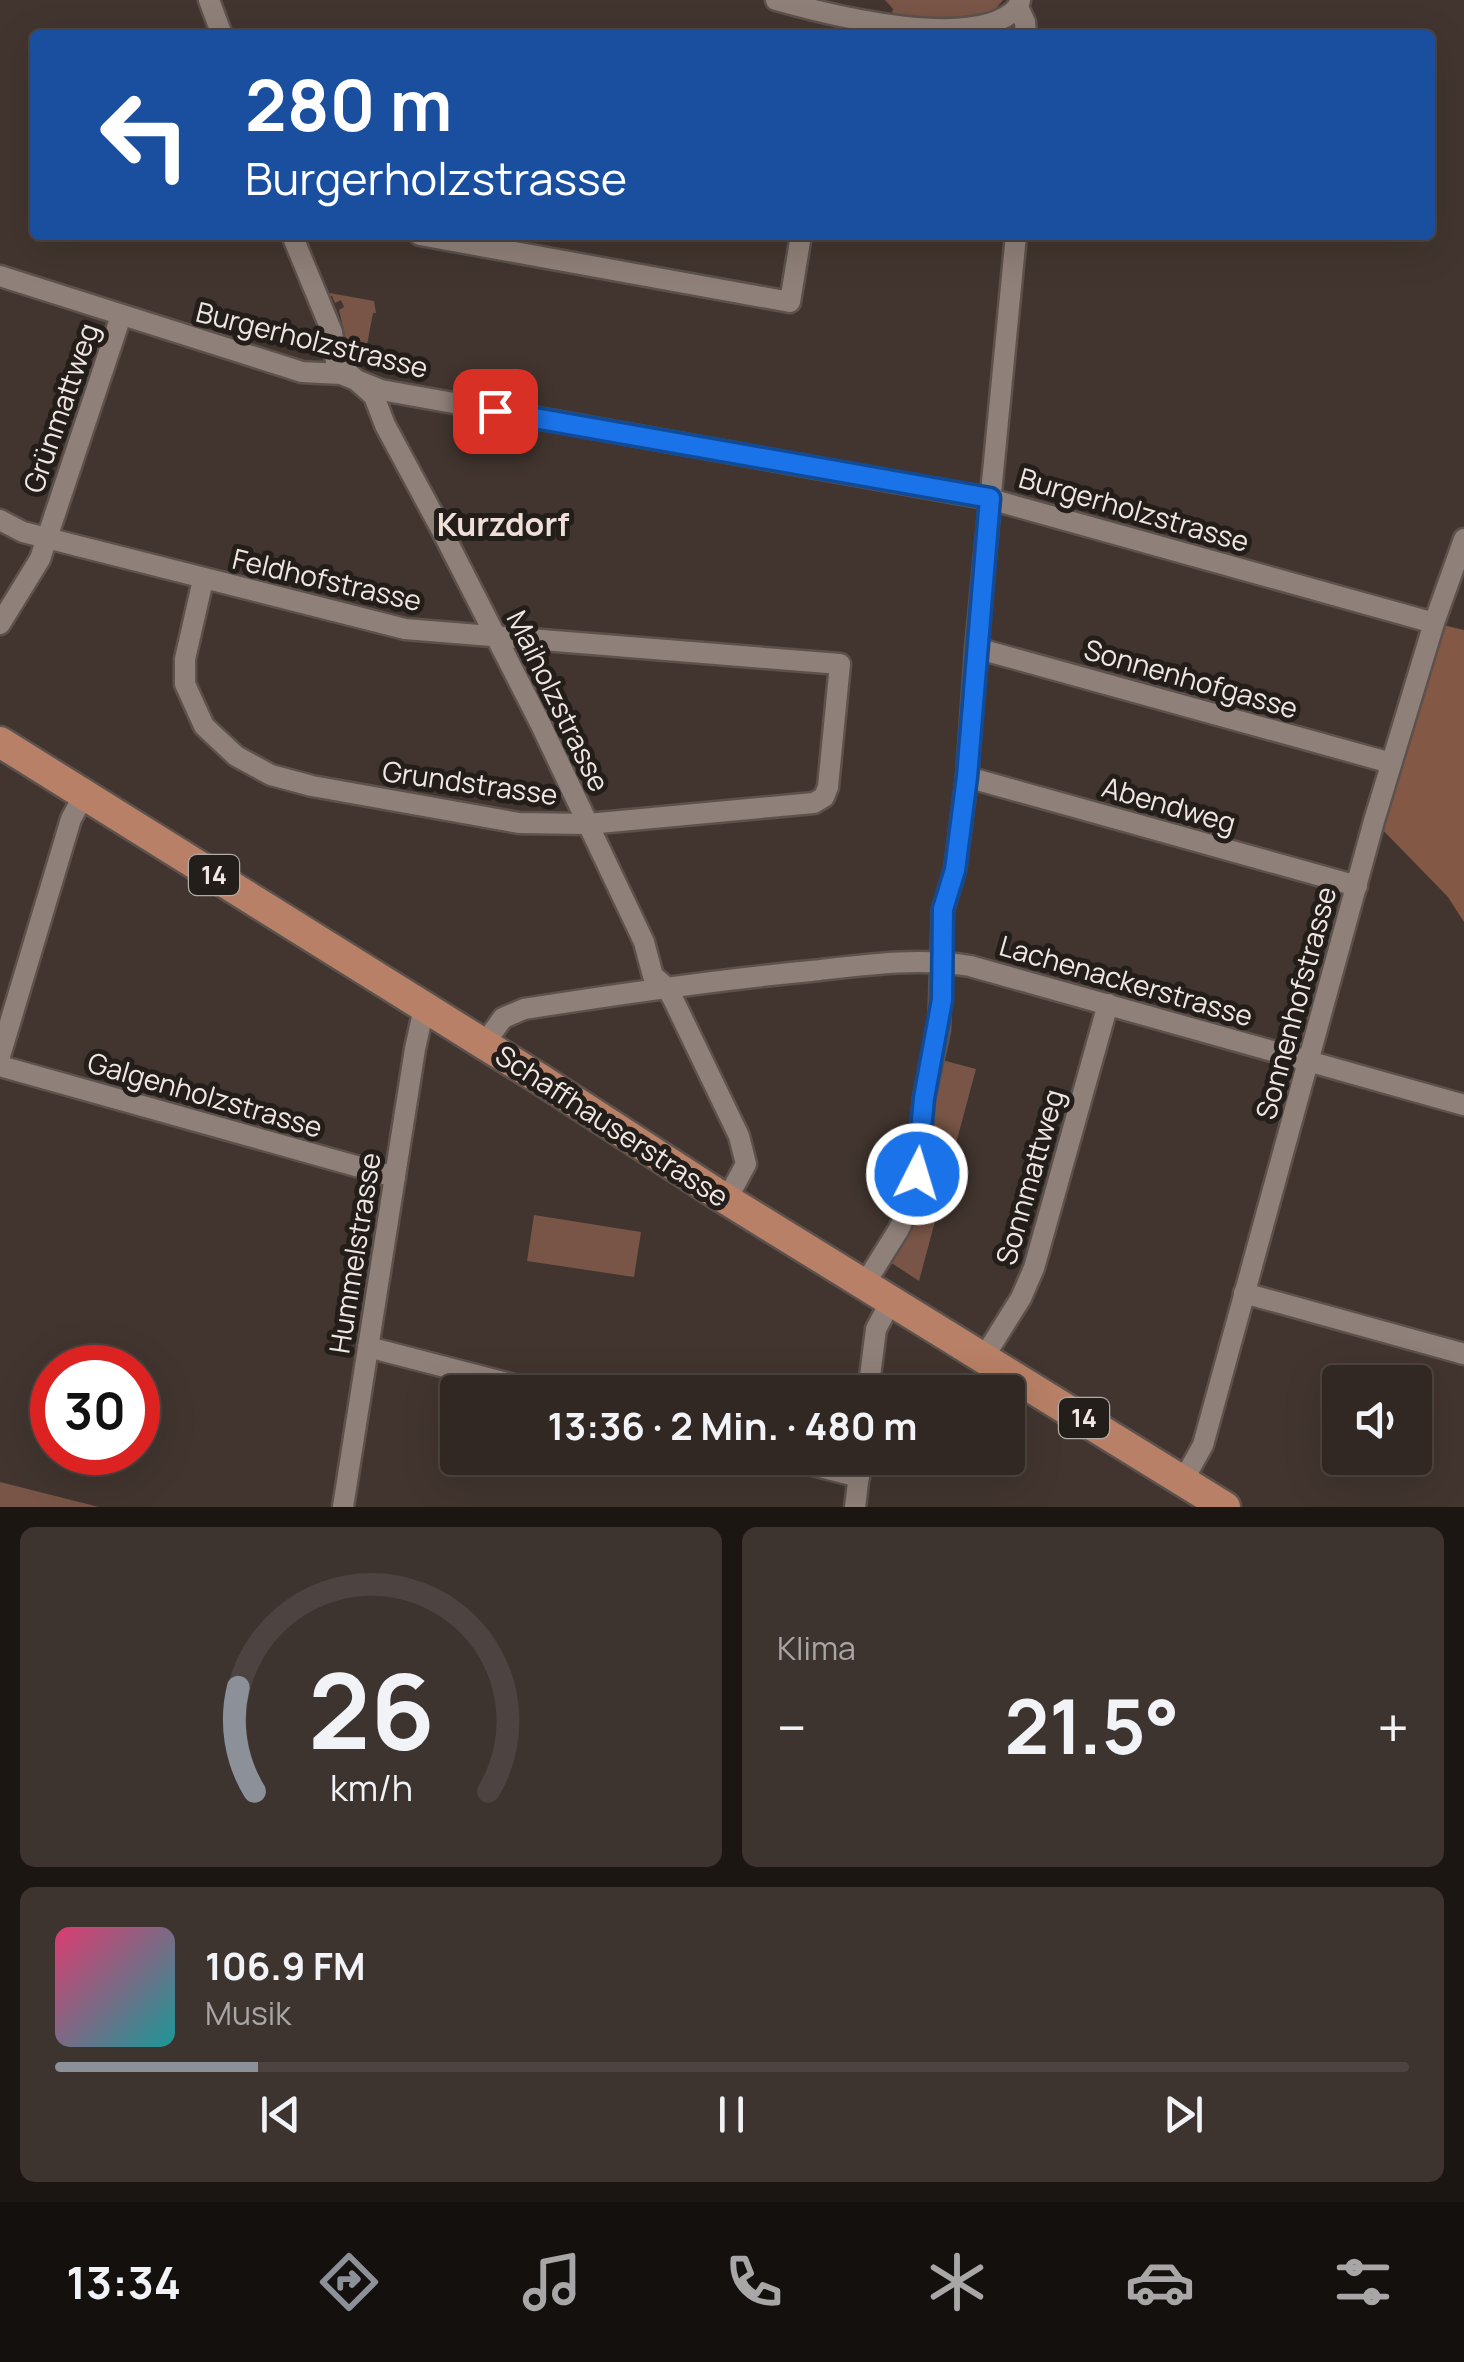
<!DOCTYPE html>
<html lang="de">
<head>
<meta charset="utf-8">
<style>
	:root { --surface:#322823; --page:#3d3430; --text:#f1f3f6; --muted:#a8a6a6; --line:#4d4441; --accent:#8c9099 }
	body { margin:0; font-family:Manrope,sans-serif; background:var(--page); color:var(--text); height:100vh; display:flex; flex-direction:column; font-size:38px; white-space:nowrap }
	* { box-sizing:border-box; margin:0 }
	p { font-size:32px; color:var(--muted) }
	.icon { flex:none; width:55px; height:55px; fill:none; stroke:currentColor; stroke-width:2; stroke-linecap:round; stroke-linejoin:round }
	.map { position:relative; height:1507px; overflow:hidden }
	.panel { display:flex; flex-direction:column; gap:20px; padding:20px; background:#1c1613; flex:1 }
	.panel>* { flex:none }
	.guide { position:absolute; left:30px; top:30px; width:1405px; height:210px; border-radius:10px; box-shadow:0 10px 40px #0002,0 0 0 2px var(--line); background:#1a4fa0; color:#fff; overflow:hidden }
	.tools { position:absolute; left:1322px; top:1365px; display:grid; gap:20px }
	.tools a { display:grid; place-items:center; width:110px; height:110px; border-radius:10px; background:var(--surface); box-shadow:0 10px 40px #0002,0 0 0 2px var(--line); font-size:50px }
	.speed { position:absolute; left:30px; top:1345px; display:flex; gap:20px; font-size:50px; font-weight:700; text-align:center }
	.speed>* { display:grid; place-content:center; width:130px; height:130px; border-radius:50%; background:var(--surface); box-shadow:0 10px 40px #0002,0 0 0 2px var(--line); line-height:1 }
	.speed .limit { border:15px solid #d22; background:#fff; color:#111 }
	.pin { position:absolute; display:grid; place-items:center; width:85px; height:85px; color:#fff; margin:-42px; border-radius:20px; box-shadow:0 5px 15px #0006 }
	.me { position:absolute; width:110px; margin:-55px; rotate:5deg; stroke-linejoin:round; filter:drop-shadow(0 0 8px #0008) }
	.turn { display:flex; align-items:center; gap:35px; height:210px; padding:0 50px; font-size:45px }
	.turn .icon { width:130px; height:130px; stroke-width:2.5 }
	.turn b { display:block; font-size:70px; line-height:85px }
	.big { font-size:75px; font-weight:700; line-height:1.1 }
	.panel .card { flex:1; display:flex; flex-direction:column; justify-content:center; gap:15px; min-width:0; padding:0 35px; border-radius:15px; background:var(--page) }
	.panel .dial { align-items:center; gap:0 }
	.dial svg { height:260px; overflow:visible; fill:none; stroke:var(--line); stroke-width:7; stroke-linecap:round; text-anchor:middle }
	.dial text { fill:var(--text); stroke:none }
	.song { display:flex; align-items:center; gap:30px }
	.cover { width:120px; height:120px; border-radius:15px; background:linear-gradient(135deg,hsl(340 70% 55%),hsl(180 70% 35%)) }
	.played { height:10px; border-radius:5px; background:linear-gradient(90deg,var(--accent) 15%,var(--line) 15%) }
	.keys { display:flex; justify-content:space-around; direction:ltr }
	.heat { display:flex; justify-content:space-between; align-items:center; font-size:55px; direction:ltr }
	.panel .tiles { flex:1; display:grid; gap:20px; grid-template-columns:1fr 1fr }
	.card:last-child { grid-column:span 2 }
	.trip { position:absolute; left:440px; top:1375px; width:585px; height:100px; border-radius:10px; background:var(--surface); box-shadow:0 10px 40px #0002,0 0 0 2px var(--line); font-weight:700; line-height:100px; text-align:center }
	.tab-bar { display:flex; height:160px; justify-content:space-around; align-items:center; background:#14100e; color:var(--muted) }
	.tab-bar .icon { width:70px; height:70px }
	.tab-bar .on { color:var(--accent) }
	.tab-bar b { font-size:45px; color:var(--text) }
	.map>svg:first-child { display:block }
	.green { fill:#785546 }
	.forest { fill:#835845 }
	.lines { fill:none; stroke-linecap:round; stroke-linejoin:round }
	.street-casing { stroke:#5c514c; stroke-width:25 }
	.primary-casing { stroke:#5c514c; stroke-width:35 }
	.street { stroke:#8f8079; stroke-width:20 }
	.primary { stroke:#b88066; stroke-width:30 }
	.route-casing { stroke:#114b97; stroke-width:25 }
	.route { stroke:#1a73e8; stroke-width:18 }
	.labels { text-anchor:middle; stroke-width:10; stroke-linejoin:round; paint-order:stroke }
	.shield { fill:#241e1b; stroke:#b3aba7; stroke-width:2.5 }
	.shield-label { font-size:25px; font-weight:bold; fill:#f0e7e3 }
	.street-label { font-size:28px; fill:#f0e7e3; stroke:#241e1b }
	.quarter-label { font-size:32px; font-weight:bold; fill:#f0dfd8; stroke:#241e1b }
</style>
</head>
<body>
<div class="map">
<svg width="1464" height="1507" viewBox="0 0 1464 1507">
	<rect width="100%" height="100%" fill="#42352f"/>
	<g class="green">
		<polygon points="885,0 1003,0 989,17 928,21 890,19 893,9"/>
		<polygon points="324,292 374,301 376,313 373,313 366,350 373,355 371,365 361,359 357,364 350,357 339,310 344,307 341,300 335,303 332,296 326,297"/>
		<path d="M942 1060 976 1069 919 1281 890 1262C899 1246 910 1231 916 1214 935 1167 931 1110 942 1060Z"/>
		<polygon points="534,1215 641,1232 634,1277 527,1261"/>
		<polygon points="0,1482 99,1507 0,1507"/>
	</g>
	<polygon class="forest" points="1434,623 1464,630 1464,922 1448,897 1374,821"/>
	<g class="lines">
		<g class="street-casing">
			<g id="street">
				<polyline points="209,0 222,35"/>
				<path d="M776 0C829 15 977 53 1018 7"/>
				<polyline points="1020,0 1018,7 1025,22 1026,35"/>
				<polyline points="292,235 332,332 336,362 374,396 385,425 441,529 541,725 644,942 653,976 666,987 673,999 739,1136 746,1164 727,1199"/>
				<polyline points="420,235 790,302 801,235"/>
				<polyline points="0,276 302,372 341,374 381,390 990,499 1434,623"/>
				<polyline points="0,520 23,532 405,629 840,664 828,787 824,797 814,803 588,824 519,823 312,786 271,775 236,756 204,726 185,684 185,659 203,580"/>
				<polyline points="0,624 40,559 121,316"/>
				<polyline points="976,648 1391,763"/>
				<polyline points="967,777 1357,886"/>
				<path d="M484 1044 503 1018 524 1009C619 994 715 980 811 971 864 965 917 957 970 966L1464 1105"/>
				<polyline points="0,1056 71,819 84,795"/>
				<polyline points="0,1066 395,1177"/>
				<polyline points="864,1285 899,1229 910,1204 917,1174 924,1098 939,1030 943,909 955,870 967,777 976,648 1016,235"/>
				<polyline points="1244,1293 1464,1354"/>
				<polyline points="368,1347 541,1392"/>
				<polyline points="984,1357 1021,1298 1034,1268 1108,1004"/>
				<polyline points="868,1392 876,1329 891,1301"/>
				<polyline points="785,1458 859,1477"/>
				<polyline points="1183,1481 1203,1445 1374,821 1434,623 1464,539"/>
				<polyline points="343,1507 415,1049 422,1017 427,1009"/>
				<polyline points="855,1507 861,1458"/>
			</g>
		</g>
		<g class="primary-casing">
			<polyline id="primary" points="0,742 540,1079 716,1193 1225,1507"/>
		</g>
		<use href="#street" class="street"/>
		<use href="#primary" class="primary"/>
	</g>
	<g class="lines">
		<g class="route-casing">
			<polyline id="route" points="495,411 990,498 967,777 955,870 943,909 942,1000 924,1098 917,1174"/>
		</g>
		<use href="#route" class="route"/>
	</g>
	<g class="labels">
		<g class="shield">
			<rect x="189" y="855" width="50" height="40" rx="8"/>
			<rect x="1059" y="1398" width="50" height="40" rx="8"/>
		</g>
		<g class="shield-label">
			<text x="214" y="884">14</text>
			<text x="1084" y="1427">14</text>
		</g>
		<g class="street-label">
			<text transform="translate(312 340) rotate(14)" y="10">Burgerholzstrasse</text>
			<text transform="translate(61 408) rotate(-71)" y="10">Grünmattweg</text>
			<text transform="translate(1134 510) rotate(16)" y="10">Burgerholzstrasse</text>
			<text transform="translate(327 580) rotate(13)" y="10">Feldhofstrasse</text>
			<text transform="translate(1191 679) rotate(16)" y="10">Sonnenhofgasse</text>
			<text transform="translate(558 701) rotate(64)" y="10">Maiholzstrasse</text>
			<text transform="translate(470 783) rotate(8)" y="10">Grundstrasse</text>
			<text transform="translate(1169 805) rotate(16)" y="10">Abendweg</text>
			<text transform="translate(1126 981) rotate(16)" y="10">Lachenackerstrasse</text>
			<text transform="translate(1296 1003) rotate(-75)" y="10">Sonnenhofstrasse</text>
			<text transform="translate(205 1095) rotate(16)" y="10">Galgenholzstrasse</text>
			<text transform="translate(612 1126) rotate(33)" y="10">Schaffhauserstrasse</text>
			<text transform="translate(1030 1177) rotate(-74)" y="10">Sonnmattweg</text>
			<text transform="translate(355 1253) rotate(-81)" y="10">Hummelstrasse</text>
		</g>
		<g class="quarter-label">
			<text x="503" y="536">Kurzdorf</text>
		</g>
	</g>
</svg>
<div class="tools">
<a><svg class="icon" aria-label="sound" viewBox="0 0 24 24"><path d="M4 9h4l5-4v14l-5-4H4zM17 9q2 3 0 6"/></svg></a>
</div>
<div class="speed"><div class="limit">30</div></div>
<div class="pin" style="left:495px;top:411px;background:#d93025"><svg class="icon" aria-label="arrive" viewBox="0 0 24 24"><path d="M6 21V4h12l-3 4 3 4H6"/></svg></div>
<svg class="me" style="left:917px;top:1174px" viewBox="-20 -20 40 40"><circle r="17" fill="#1a73e8" stroke="#fff" stroke-width="3"/><path d="M0-11L8 9 0 5-8 9z" fill="#fff"/></svg>
<div class="trip">13:36 · 2 Min. · 480 m</div>
<div class="guide">
<div class="turn"><svg class="icon" aria-label="left" viewBox="0 0 24 24"><path d="M17 20v-9H6M10 6l-5 5 5 5"/></svg><div><b>280 m</b>Burgerholzstrasse</div></div>
</div>
</div>
<section class="panel">
<div class="tiles">
<div class="card dial"><svg viewBox="0 0 100 80">
<path d="M14 69A42 42 0 1 1 86 69"/>
<path d="M14 69A42 42 0 0 1 9 37" stroke="#8c9099"/>
<text x="50" y="56" font-size="32" font-weight="700">26</text>
<text x="50" y="72" font-size="11">km/h</text>
</svg></div>
<div class="card"><p>Klima</p>
<div class="heat"><a>−</a><b class="big">21.5°</b><a>+</a></div>
</div>
<div class="card">
<div class="song"><i class="cover"></i><div><b>106.9 FM</b><p>Musik</p></div></div>
<div class="played"></div>
<div class="keys"><svg class="icon" aria-label="previous" viewBox="0 0 24 24"><path d="M18 5L8 12l10 7zM5 5v14"/></svg><svg class="icon" aria-label="pause" viewBox="0 0 24 24"><path d="M8 5v14M16 5v14"/></svg><svg class="icon" aria-label="next" viewBox="0 0 24 24"><path d="M6 5l10 7-10 7zM19 5v14"/></svg></div>
</div>
</div>
</section>
<nav class="tab-bar">
<b>13:34</b>
<svg class="icon on" aria-label="directions" viewBox="0 0 24 24"><path d="M12 3l9 9-9 9-9-9zM9 14v-3h6M13 9l2 2-2 2"/></svg>
<svg class="icon" aria-label="music" viewBox="0 0 24 24"><path d="M9 18V5l10-2v13"/><circle cx="6" cy="18" r="3"/><circle cx="16" cy="16" r="3"/></svg>
<svg class="icon" aria-label="phone" viewBox="0 0 24 24"><path d="M5 4h4l2 5-3 2q2 4 5 5l2-3 5 2v4C11 20 4 13 5 4z"/></svg>
<svg class="icon" aria-label="climate" viewBox="0 0 24 24"><path d="M12 3v18M4 7l16 10M4 17L20 7"/></svg>
<svg class="icon" aria-label="car" viewBox="0 0 24 24"><path d="M5 17H2v-5l4-1 3-4h7l3 4 3 1v5h-3M9 17h6M6 11h13"/><circle cx="7" cy="17" r="2"/><circle cx="17" cy="17" r="2"/></svg>
<svg class="icon" aria-label="filters" viewBox="0 0 24 24"><path d="M4 7h16M4 17h16"/><circle cx="9" cy="7" r="2"/><circle cx="15" cy="17" r="2"/></svg>
</nav>
</body>
</html>
